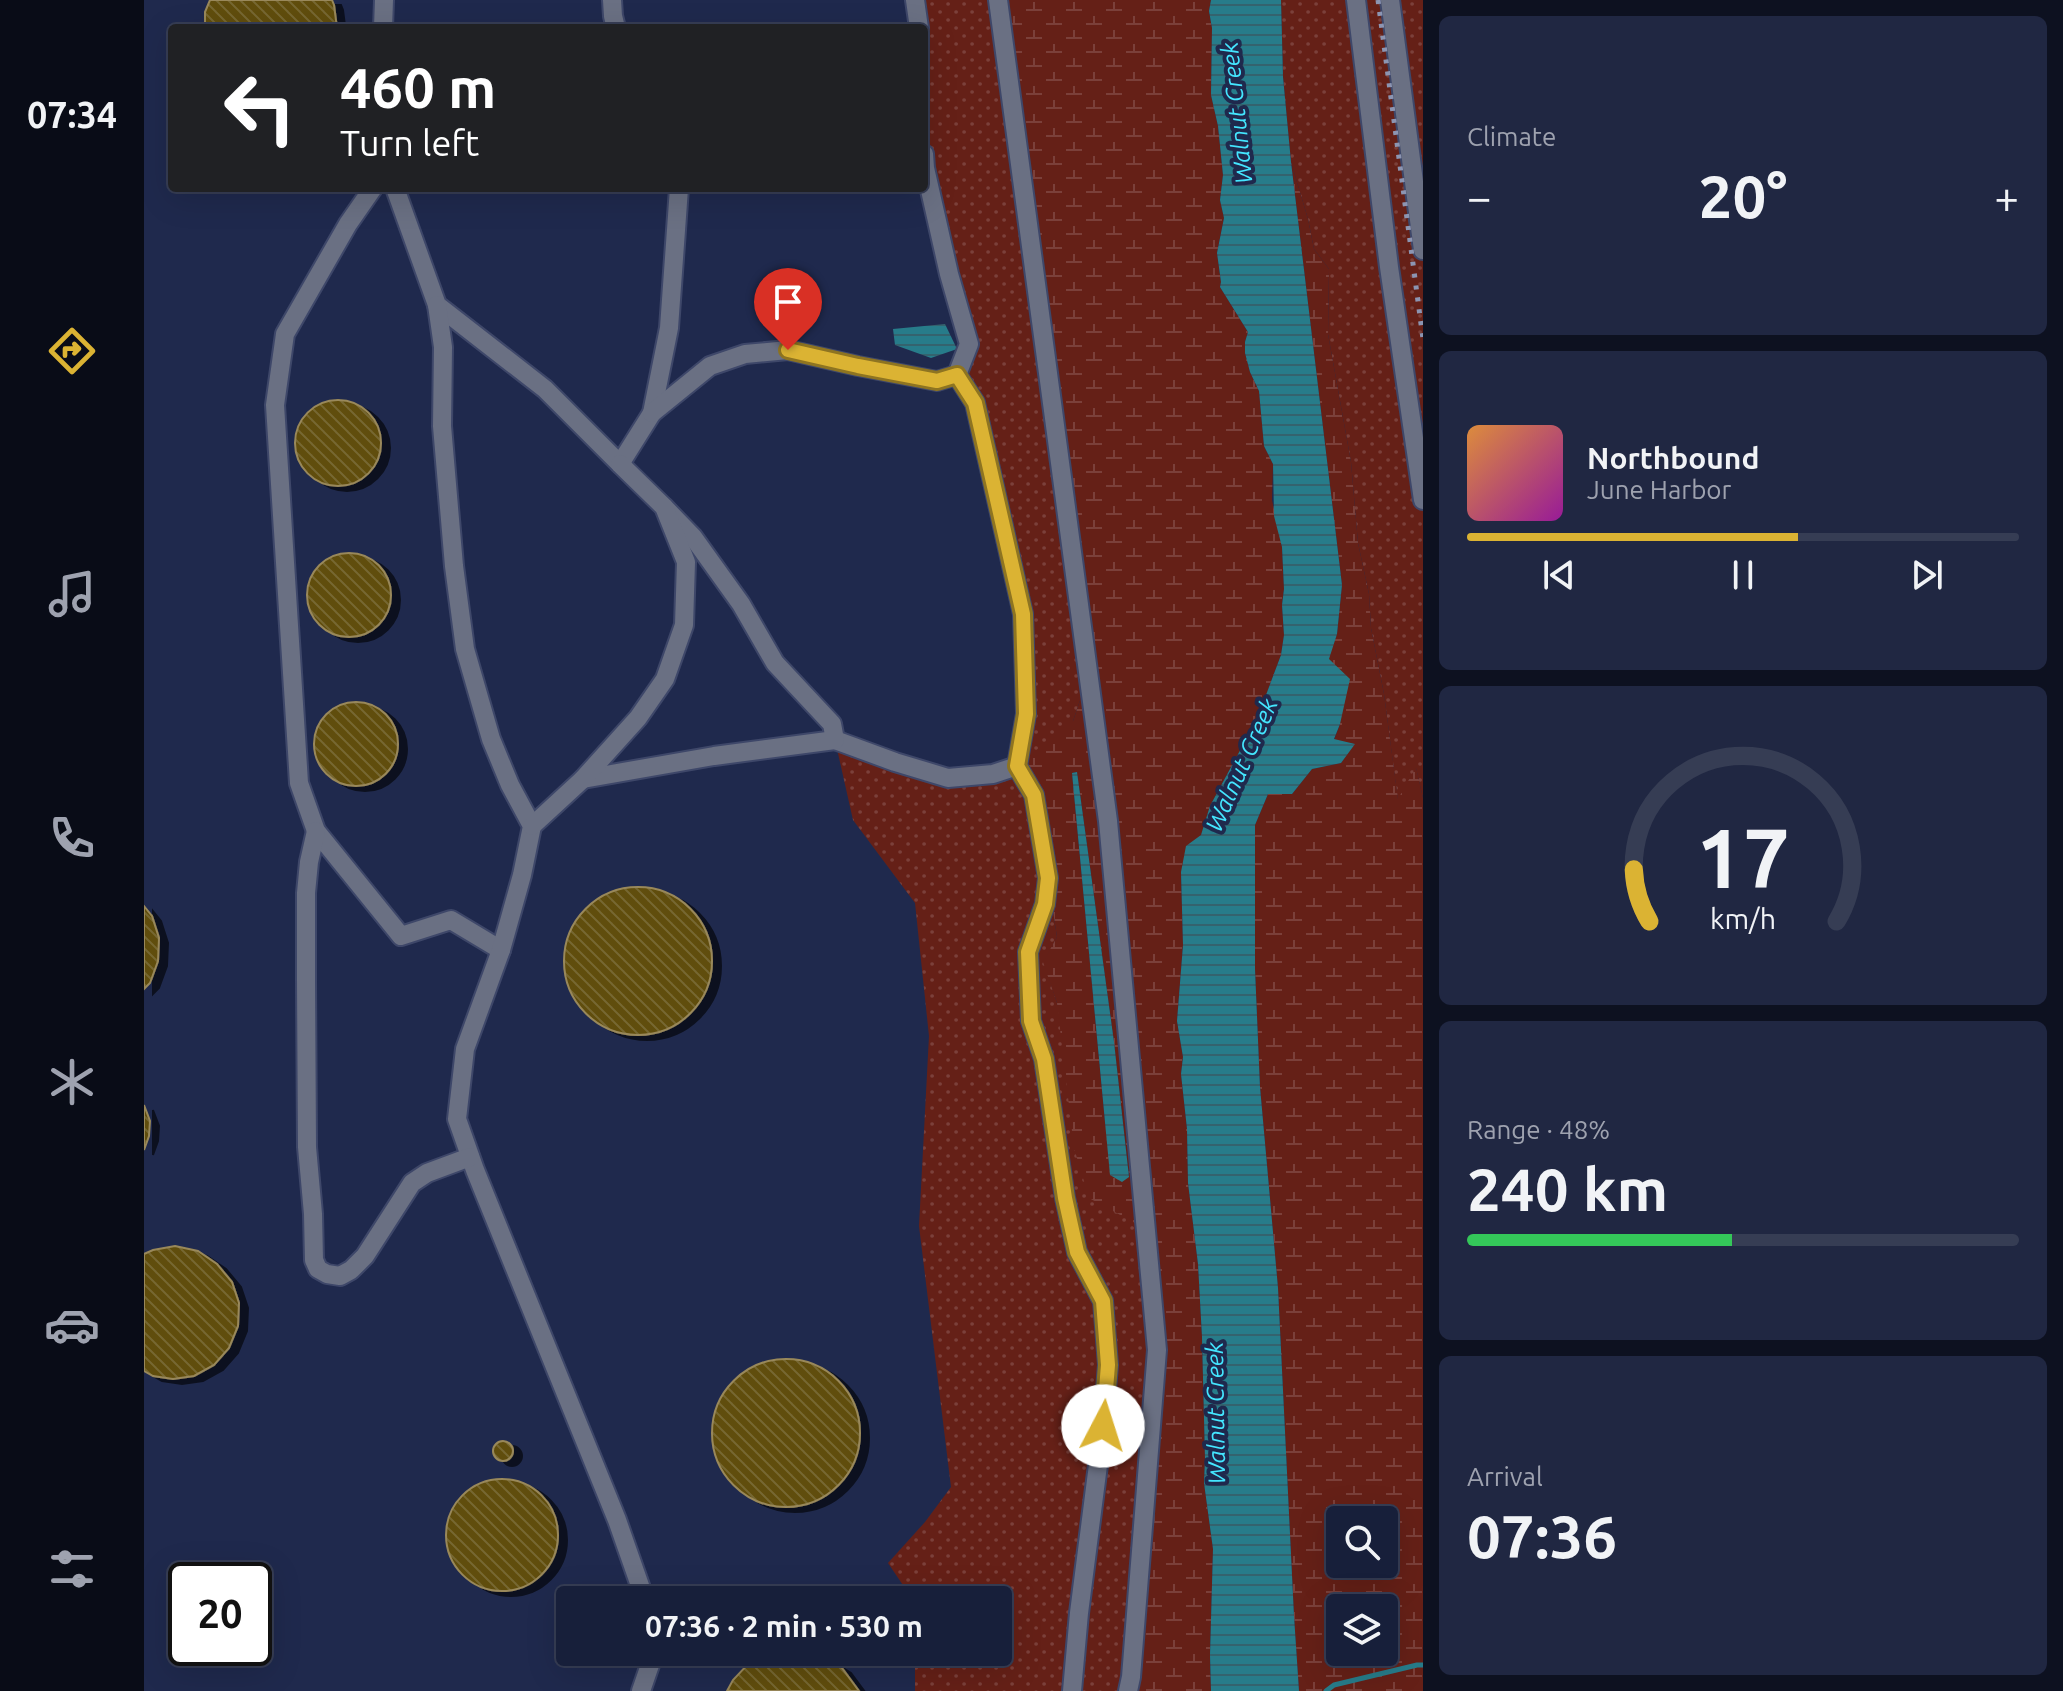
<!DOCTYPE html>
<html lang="en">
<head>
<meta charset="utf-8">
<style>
	:root { --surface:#171f3a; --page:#202742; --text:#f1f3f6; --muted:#9ea2af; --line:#363d54; --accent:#dbb333 }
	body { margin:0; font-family:Ubuntu,sans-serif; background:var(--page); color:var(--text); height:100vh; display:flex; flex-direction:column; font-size:30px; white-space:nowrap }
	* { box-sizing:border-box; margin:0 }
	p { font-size:26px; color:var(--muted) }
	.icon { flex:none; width:44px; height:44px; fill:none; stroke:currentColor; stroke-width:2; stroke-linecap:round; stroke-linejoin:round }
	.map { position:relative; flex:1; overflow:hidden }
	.side { display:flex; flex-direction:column; gap:16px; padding:16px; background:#0d1120; width:640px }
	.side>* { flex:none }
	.guide { position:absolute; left:24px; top:24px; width:760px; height:168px; border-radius:8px; box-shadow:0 8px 32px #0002,0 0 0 2px var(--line); background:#202124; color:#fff; overflow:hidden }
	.fabs { position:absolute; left:1182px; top:1506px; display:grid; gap:16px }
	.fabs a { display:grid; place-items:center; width:72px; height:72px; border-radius:8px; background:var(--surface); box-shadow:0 8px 32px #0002,0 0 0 2px var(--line); font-size:40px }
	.speed { position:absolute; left:24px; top:1562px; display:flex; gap:16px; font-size:40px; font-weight:700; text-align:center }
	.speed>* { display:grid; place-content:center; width:104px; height:104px; border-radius:50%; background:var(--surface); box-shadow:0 8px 32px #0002,0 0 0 2px var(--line); line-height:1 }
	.speed .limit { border:4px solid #111; border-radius:12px; background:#fff; color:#111 }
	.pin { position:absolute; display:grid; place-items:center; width:68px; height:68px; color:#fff; margin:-82px -34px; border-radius:50% 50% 50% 0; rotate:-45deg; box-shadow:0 0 8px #0007 }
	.pin .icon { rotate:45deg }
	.me { position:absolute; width:88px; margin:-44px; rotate:5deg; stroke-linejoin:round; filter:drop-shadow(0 0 6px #0008) }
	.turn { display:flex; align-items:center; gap:28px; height:168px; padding:0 40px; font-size:36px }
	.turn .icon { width:104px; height:104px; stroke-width:2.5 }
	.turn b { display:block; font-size:56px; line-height:68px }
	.big { font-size:60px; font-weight:700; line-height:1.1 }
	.side .card { flex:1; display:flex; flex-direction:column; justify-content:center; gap:12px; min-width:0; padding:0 28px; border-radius:12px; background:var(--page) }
	.side .dial { align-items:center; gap:0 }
	.dial svg { height:208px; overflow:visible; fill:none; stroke:var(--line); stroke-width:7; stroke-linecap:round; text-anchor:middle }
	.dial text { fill:var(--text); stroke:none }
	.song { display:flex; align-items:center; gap:24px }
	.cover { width:96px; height:96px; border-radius:12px; background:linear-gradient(135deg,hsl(30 70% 55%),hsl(300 70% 35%)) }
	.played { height:8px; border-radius:4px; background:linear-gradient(90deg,var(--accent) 60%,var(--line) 60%) }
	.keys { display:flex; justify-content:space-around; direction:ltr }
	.heat { display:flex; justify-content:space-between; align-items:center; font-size:44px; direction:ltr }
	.charge { height:12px; border-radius:6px; background:linear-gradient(90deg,#34c759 48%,var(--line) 0) }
	.trip { position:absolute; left:412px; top:1586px; width:456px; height:80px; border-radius:8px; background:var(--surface); box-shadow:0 8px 32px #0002,0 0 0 2px var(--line); font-weight:700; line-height:80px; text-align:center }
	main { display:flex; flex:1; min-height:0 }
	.menu { display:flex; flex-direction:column; width:144px; justify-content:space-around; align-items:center; background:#090c17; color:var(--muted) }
	.menu .icon { width:56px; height:56px }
	.menu .active { color:var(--accent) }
	.menu b { font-size:36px; color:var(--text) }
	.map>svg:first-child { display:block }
	.grass { fill:url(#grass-dots) }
	.wetland { fill:url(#wetland-marsh); fill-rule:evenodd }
	.water { fill:url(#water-rules) }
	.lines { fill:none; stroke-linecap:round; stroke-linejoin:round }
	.stream { stroke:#277c8a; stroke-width:5 }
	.building { fill:url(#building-back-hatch); stroke:#99885a; stroke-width:2; filter:url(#shadow) }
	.minor-casing { stroke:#3e4769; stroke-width:22 }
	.minor { stroke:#6a7083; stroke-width:18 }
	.rail { stroke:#8c95b2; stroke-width:5; stroke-dasharray:4 8; stroke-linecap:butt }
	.route-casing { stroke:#8e7421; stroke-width:20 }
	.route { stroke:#dbb333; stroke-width:14 }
	.labels { text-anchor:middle; stroke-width:8; stroke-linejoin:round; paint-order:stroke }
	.water-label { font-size:24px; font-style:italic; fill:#44e6ff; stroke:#1f294d }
</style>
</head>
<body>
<main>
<nav class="menu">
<b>07:34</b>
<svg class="icon active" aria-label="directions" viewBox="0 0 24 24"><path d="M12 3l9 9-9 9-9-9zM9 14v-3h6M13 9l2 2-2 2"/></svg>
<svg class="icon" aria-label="music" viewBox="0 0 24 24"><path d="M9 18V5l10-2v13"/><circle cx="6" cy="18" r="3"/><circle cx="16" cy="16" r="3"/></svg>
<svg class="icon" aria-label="phone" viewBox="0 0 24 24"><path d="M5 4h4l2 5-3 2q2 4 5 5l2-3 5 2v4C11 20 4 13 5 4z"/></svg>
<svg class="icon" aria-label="climate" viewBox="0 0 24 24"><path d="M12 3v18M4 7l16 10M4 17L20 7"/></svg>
<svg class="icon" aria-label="car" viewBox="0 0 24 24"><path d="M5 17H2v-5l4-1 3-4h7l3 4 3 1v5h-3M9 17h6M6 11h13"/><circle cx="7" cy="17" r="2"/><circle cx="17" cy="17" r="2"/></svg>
<svg class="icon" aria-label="filters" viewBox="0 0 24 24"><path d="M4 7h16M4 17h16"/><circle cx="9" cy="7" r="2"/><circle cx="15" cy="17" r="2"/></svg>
</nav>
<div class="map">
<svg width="1279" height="1691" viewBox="0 0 1279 1691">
	<defs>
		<pattern id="grass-dots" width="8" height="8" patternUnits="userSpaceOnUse" patternTransform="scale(2)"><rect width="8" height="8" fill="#652017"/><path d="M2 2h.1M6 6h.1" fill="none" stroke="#7b403a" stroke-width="1.8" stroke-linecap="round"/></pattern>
		<pattern id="wetland-marsh" width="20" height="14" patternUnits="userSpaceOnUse" patternTransform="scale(2)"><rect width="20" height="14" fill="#652017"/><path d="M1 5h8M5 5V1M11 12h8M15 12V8" fill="none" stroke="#7b403a"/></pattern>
		<pattern id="water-rules" width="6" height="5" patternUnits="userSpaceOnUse" patternTransform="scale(2)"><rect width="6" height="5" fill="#277c8a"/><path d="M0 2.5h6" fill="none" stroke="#34636e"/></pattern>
		<pattern id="building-back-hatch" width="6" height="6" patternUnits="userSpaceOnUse" patternTransform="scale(2)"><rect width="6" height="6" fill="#604d0d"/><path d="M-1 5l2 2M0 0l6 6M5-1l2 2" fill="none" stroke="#766731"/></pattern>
		<filter id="shadow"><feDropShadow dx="9" dy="5" stdDeviation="0" flood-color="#0009"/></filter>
	</defs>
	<rect width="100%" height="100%" fill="#1f294d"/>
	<g class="grass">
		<polygon points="771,0 854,0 945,674 929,721 904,878 913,937 900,962 913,1003 1002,1229 1013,1350 987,1677 975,1691 771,1691 771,1652 854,1652 854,1600 769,1600 744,1563 781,1522 807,1487 775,1226 785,1036 771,903 709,820 691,740 804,778 873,766 879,614 856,508 813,375 825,344 780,154 780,28"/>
		<polygon points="1137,0 1279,0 1279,798 1272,768 1254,801 1240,694 1227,628 1225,594 1214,543 1207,462 1184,334 1185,269 1170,249 1164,219 1147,162 1139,76"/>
	</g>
	<g class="wetland">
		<path d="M854 0H1067L1065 11 1068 28 1067 95 1074 126 1079 175 1076 200 1080 218 1073 253 1077 282 1076 287 1104 332 1101 342V353L1106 372 1115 391 1120 446 1129 464 1128 500 1138 547 1140 589 1138 605 1140 635 1137 655 1113 719 1066 806 1057 835 1037 872 1039 945 1033 1021 1039 1057 1037 1074 1043 1129 1044 1183 1054 1264 1058 1337 1061 1459 1060 1483 1069 1549 1066 1655 1067 1691H975L987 1676 1013 1350 1002 1229 945 1198 930 1148 913 1003 899 962 913 937 904 878 873 766 929 721 945 674ZM933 772 970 1042 985 1176 978 1182 966 1175 928 773Z"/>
		<path d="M1147 162 1164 219 1170 249 1185 269 1184 334 1207 462 1214 543 1225 594 1227 628 1240 694 1254 799 1272 767 1279 798V1691H1155L1150 1616 1134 1288 1116 1087 1111 969V825L1124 794H1148L1168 769 1197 763 1210 744 1190 740 1196 724 1184 659 1193 634 1198 585ZM1196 1520H1240V1564H1196ZM1196 1608H1240V1652H1196Z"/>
	</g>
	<g class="water">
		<polygon points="1067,0 1137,0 1139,77 1147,162 1198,585 1193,634 1185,659 1206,679 1196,724 1190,739 1211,744 1197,763 1168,769 1148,794 1124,794 1111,825 1111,969 1116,1087 1134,1288 1150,1616 1155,1691 1067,1691 1066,1655 1069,1549 1060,1483 1061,1459 1058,1337 1054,1264 1044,1183 1043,1129 1037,1074 1039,1057 1033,1021 1039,945 1037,872 1042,846 1057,835 1066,806 1113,719 1137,655 1140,635 1138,605 1140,589 1138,547 1130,516 1129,464 1120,446 1115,391 1106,372 1101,353 1101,342 1104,332 1076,287 1077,282 1073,253 1080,218 1076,200 1079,175 1074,126 1067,95 1068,28 1065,11"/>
		<polygon points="801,324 813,349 787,358 751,345 749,329"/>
		<polygon points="933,772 970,1042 985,1177 978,1182 966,1175 928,773"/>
	</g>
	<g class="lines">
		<polyline class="stream" points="1182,1691 1190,1685 1273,1665 1279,1665"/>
	</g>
	<g class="building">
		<polygon points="66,0 188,0 190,5 193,28 61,28 61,12"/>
		<circle cx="194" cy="443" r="43"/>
		<circle cx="205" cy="595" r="42"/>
		<circle cx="212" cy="744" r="42"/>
		<circle cx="494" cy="961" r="74"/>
		<polygon points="0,906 8,916 15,938 14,961 6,983 0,989"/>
		<polygon points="0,1105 6,1121 5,1136 0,1150"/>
		<polygon points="31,1246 54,1251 73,1264 88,1282 95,1303 94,1326 85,1348 70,1365 50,1376 29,1379 9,1376 0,1371 0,1254 9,1250"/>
		<circle cx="642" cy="1433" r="74"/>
		<circle cx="359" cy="1451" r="10"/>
		<circle cx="358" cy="1535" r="56"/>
		<polygon points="632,1652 664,1652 677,1655 698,1668 715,1691 583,1691 589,1680 605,1663 626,1653"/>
	</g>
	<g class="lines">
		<g class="minor-casing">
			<g id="minor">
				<polyline points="468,0 469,16 472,28"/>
				<polyline points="771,0 775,28"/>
				<polyline points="854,0 964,821 1013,1350 987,1677 984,1691"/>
				<polyline points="1212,0 1245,267 1279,500"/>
				<polyline points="1246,0 1279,250"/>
				<polyline points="239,28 240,0"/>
				<polyline points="780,154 781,168 805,274 825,344 813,375 831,403 879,614 882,714 873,766 890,795 904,878 901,904 884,952 887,1021 900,1059 921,1198 933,1252 959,1301 964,1365 959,1426 935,1613 928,1691"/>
				<polyline points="229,188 204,224 141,334 131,405 155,783 172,831 257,936 307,920 357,950"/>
				<polyline points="251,188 293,305 401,389 476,464 508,413 525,328 535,188"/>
				<polyline points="293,305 299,347 298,426 310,566 321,649 347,739 366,785 388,826 378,875 357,950 321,1049 313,1119 331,1170 473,1520 501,1600"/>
				<polyline points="508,413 566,366 601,354 644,350 714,366 793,381 813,375"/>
				<polyline points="691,740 751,762 804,778 849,774 873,766"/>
				<polyline points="439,779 570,756 691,740 688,724 631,663 597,604 549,537 520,507"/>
				<polyline points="388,826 439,779 494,718 521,679 540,625 542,562 520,507 476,464"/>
				<polyline points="172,831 165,862 162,893 162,980 163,1147 169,1214 170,1260 174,1269 183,1274 196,1276 207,1270 221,1256 268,1183 283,1173 326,1157"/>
				<polyline points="497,1691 508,1659 507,1652"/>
			</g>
		</g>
		<use href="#minor" class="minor"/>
		<polyline class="rail" points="1234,0 1279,339"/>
	</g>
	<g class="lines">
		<g class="route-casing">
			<polyline id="route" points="644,350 714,366 793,381 813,375 831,403 879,614 882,714 873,766 890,795 904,878 901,904 884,952 887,1021 900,1059 921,1198 933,1252 959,1301 964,1365 959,1426"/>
		</g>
		<use href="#route" class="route"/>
	</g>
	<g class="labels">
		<g class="water-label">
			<text transform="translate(1093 113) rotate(-96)" y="8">Walnut Creek</text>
			<text transform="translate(1098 765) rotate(-66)" y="8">Walnut Creek</text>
			<text transform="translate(1072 1413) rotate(-91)" y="8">Walnut Creek</text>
		</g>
	</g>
</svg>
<div class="fabs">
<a><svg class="icon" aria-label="search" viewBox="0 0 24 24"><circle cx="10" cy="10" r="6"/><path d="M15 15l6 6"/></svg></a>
<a><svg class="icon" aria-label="layers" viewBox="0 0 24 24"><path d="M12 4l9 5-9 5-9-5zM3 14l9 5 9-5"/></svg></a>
</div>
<div class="speed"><div class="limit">20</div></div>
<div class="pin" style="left:644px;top:350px;background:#d93025"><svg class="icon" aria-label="arrive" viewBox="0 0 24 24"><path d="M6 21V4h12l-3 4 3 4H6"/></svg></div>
<svg class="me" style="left:959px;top:1426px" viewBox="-20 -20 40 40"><circle r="19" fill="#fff"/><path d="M0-13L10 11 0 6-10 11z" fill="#dbb333"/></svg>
<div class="trip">07:36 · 2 min · 530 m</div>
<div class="guide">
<div class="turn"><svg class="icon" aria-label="left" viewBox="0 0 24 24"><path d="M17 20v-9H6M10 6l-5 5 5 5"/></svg><div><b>460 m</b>Turn left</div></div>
</div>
</div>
<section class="side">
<div class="card"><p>Climate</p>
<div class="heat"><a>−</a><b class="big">20°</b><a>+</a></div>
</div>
<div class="card">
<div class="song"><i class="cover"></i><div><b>Northbound</b><p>June Harbor</p></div></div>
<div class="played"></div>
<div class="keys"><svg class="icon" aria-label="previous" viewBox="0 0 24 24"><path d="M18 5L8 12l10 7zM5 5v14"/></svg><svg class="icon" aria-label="pause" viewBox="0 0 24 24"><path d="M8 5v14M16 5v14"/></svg><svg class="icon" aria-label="next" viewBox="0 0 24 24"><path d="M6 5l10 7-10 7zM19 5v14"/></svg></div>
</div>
<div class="card dial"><svg viewBox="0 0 100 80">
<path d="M14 69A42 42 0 1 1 86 69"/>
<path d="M14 69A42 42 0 0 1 8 49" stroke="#dbb333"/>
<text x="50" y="56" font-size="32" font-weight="700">17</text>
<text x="50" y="72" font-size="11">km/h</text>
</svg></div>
<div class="card"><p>Range · 48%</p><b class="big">240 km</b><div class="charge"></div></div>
<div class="card"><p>Arrival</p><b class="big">07:36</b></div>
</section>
</main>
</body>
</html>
